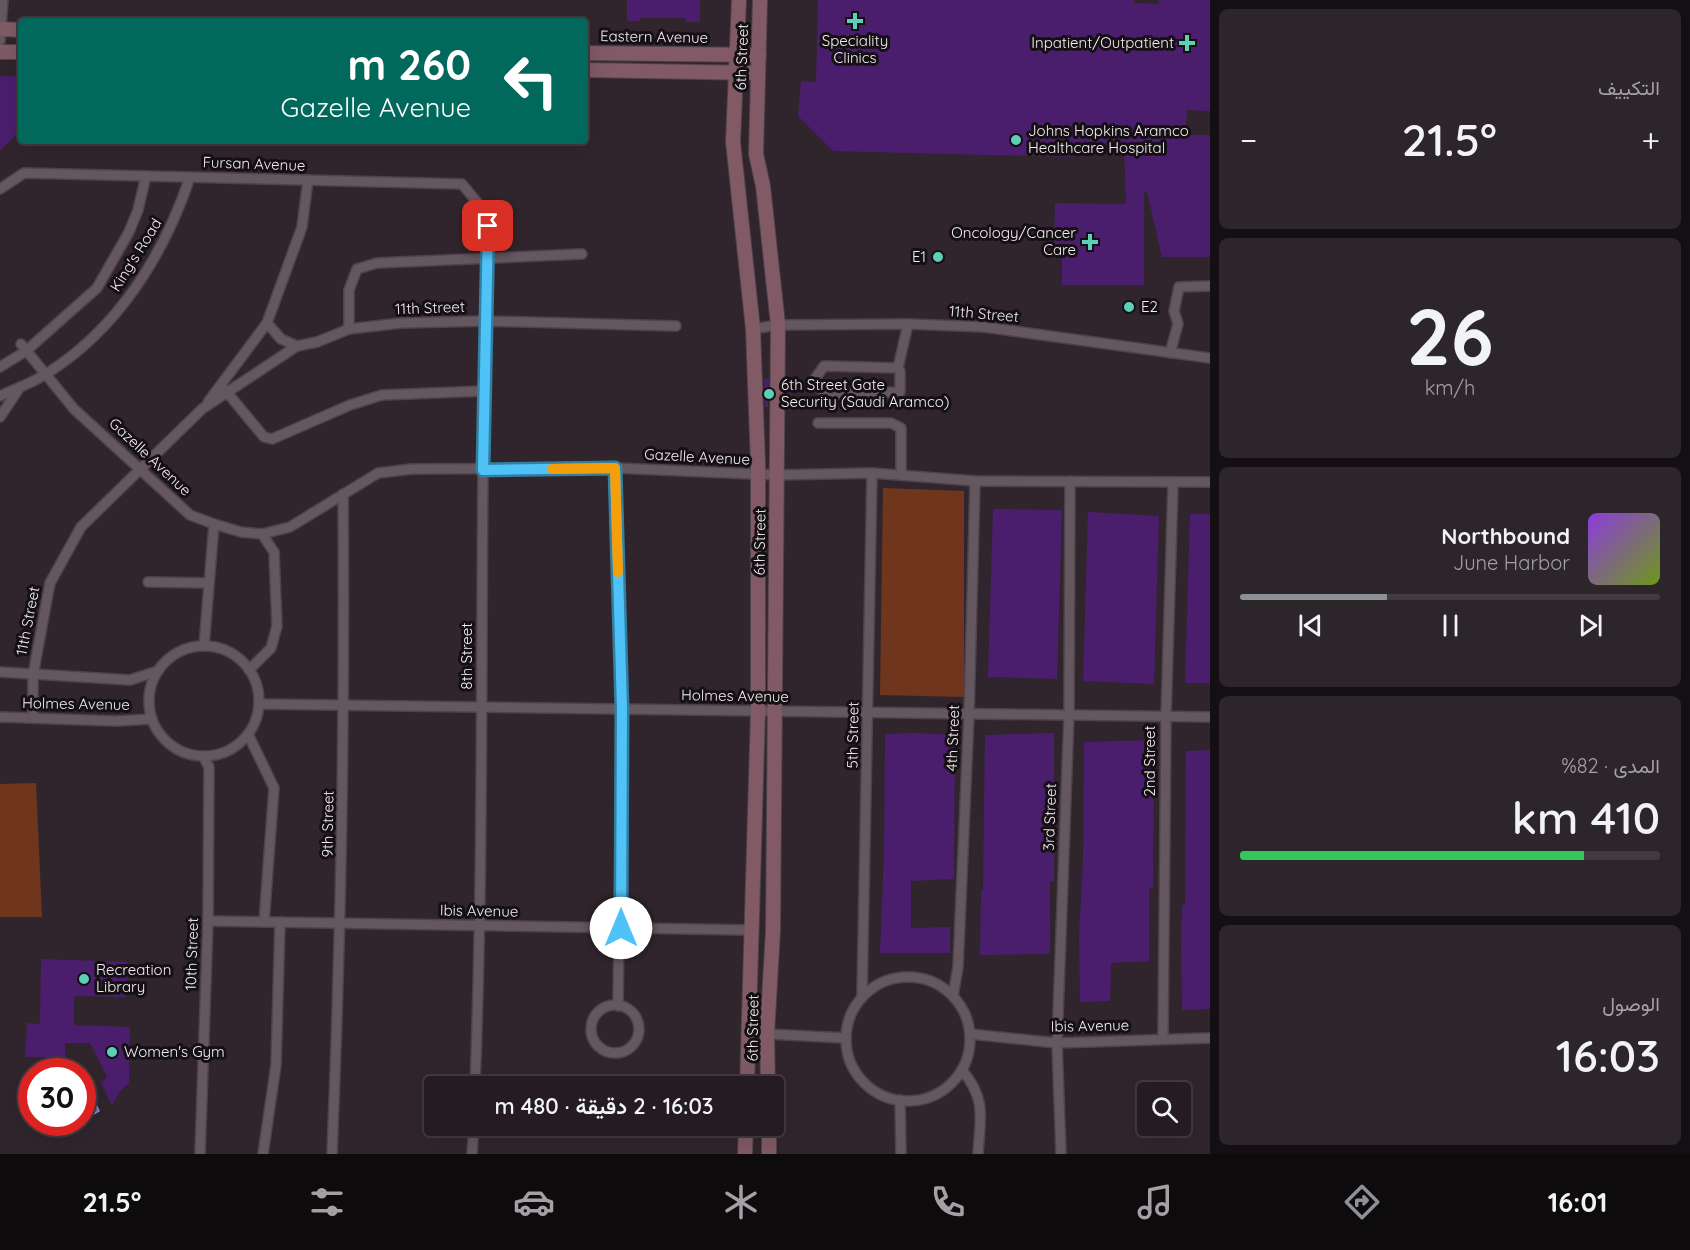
<!DOCTYPE html>
<html lang="ar">
<head>
<meta charset="utf-8">
<style>
	:root { --surface:#241c21; --page:#2c252a; --text:#f1f3f6; --muted:#a3a1a5; --line:#413a3f; --accent:#8c9099 }
	body { margin:0; font-family:Quicksand,Vazirmatn,sans-serif; background:var(--page); color:var(--text); direction:rtl; height:100vh; display:flex; flex-direction:column; font-size:22px; white-space:nowrap }
	* { box-sizing:border-box; margin:0 }
	p { font-size:20px; color:var(--muted) }
	.icon { flex:none; width:33px; height:33px; fill:none; stroke:currentColor; stroke-width:2; stroke-linecap:round; stroke-linejoin:round }
	.map { position:relative; flex:1; overflow:hidden; direction:ltr }
	.details { display:flex; flex-direction:column; gap:9px; padding:9px; background:#140f12; width:480px }
	.details>* { flex:none }
	.hud { position:absolute; left:18px; top:18px; width:570px; height:126px; border-radius:6px; box-shadow:0 6px 24px #0002,0 0 0 2px var(--line); direction:rtl; background:#00695c; color:#fff; overflow:hidden }
	.buttons { position:absolute; left:1137px; top:1082px; display:grid; gap:12px }
	.buttons a { display:grid; place-items:center; width:54px; height:54px; border-radius:6px; background:var(--surface); box-shadow:0 6px 24px #0002,0 0 0 2px var(--line); font-size:30px }
	.speed { position:absolute; left:18px; top:1058px; display:flex; gap:12px; font-size:30px; font-weight:700; text-align:center }
	.speed>* { display:grid; place-content:center; width:78px; height:78px; border-radius:50%; background:var(--surface); box-shadow:0 6px 24px #0002,0 0 0 2px var(--line); line-height:1 }
	.speed .limit { border:9px solid #d22; background:#fff; color:#111 }
	.pin { position:absolute; display:grid; place-items:center; width:51px; height:51px; color:#fff; margin:-26px; border-radius:12px; box-shadow:0 3px 9px #0006 }
	.me { position:absolute; width:66px; margin:-33px; rotate:0deg; stroke-linejoin:round; filter:drop-shadow(0 0 4px #0008) }
	.turn { display:flex; align-items:center; gap:21px; height:126px; padding:0 18px; font-size:27px }
	.turn .icon { width:78px; height:78px; stroke-width:2.5 }
	.turn b { display:block; font-size:42px; line-height:51px }
	.big { font-size:45px; font-weight:600; line-height:1.1 }
	.details .widget { flex:1; display:flex; flex-direction:column; justify-content:center; gap:9px; min-width:0; padding:0 21px; border-radius:9px; background:var(--page) }
	.details .dial { align-items:center; gap:0 }
	.dial b { font-size:78px; line-height:1 }
	.song { display:flex; align-items:center; gap:18px }
	.cover { width:72px; height:72px; border-radius:9px; background:linear-gradient(135deg,hsl(270 70% 55%),hsl(80 70% 35%)) }
	.played { height:6px; border-radius:3px; background:linear-gradient(90deg,var(--accent) 35%,var(--line) 35%) }
	.keys { display:flex; justify-content:space-around; direction:ltr }
	.heat { display:flex; justify-content:space-between; align-items:center; font-size:33px; direction:ltr }
	.charge { height:9px; border-radius:4px; background:linear-gradient(90deg,#34c759 82%,var(--line) 0) }
	.trip { position:absolute; left:424px; top:1076px; width:360px; height:60px; border-radius:6px; background:var(--surface); box-shadow:0 6px 24px #0002,0 0 0 2px var(--line); font-weight:600; line-height:60px; text-align:center; direction:rtl }
	.tabs { display:flex; height:96px; justify-content:space-around; align-items:center; background:#0e0b0d; color:var(--muted) }
	.tabs .icon { width:42px; height:42px }
	.tabs .active { color:var(--accent) }
	.tabs b { font-size:27px; color:var(--text) }
	main { display:flex; flex:1; min-height:0 }
	.map>svg:first-child { display:block }
	.green { fill:#70361d }
	.water { fill:#5966b9; stroke:#888eca; stroke-width:1.5 }
	.building { fill:#4a1e6c }
	.lines { fill:none; stroke-linecap:round; stroke-linejoin:round }
	.street-casing { stroke:#4d4349; stroke-width:12 }
	.secondary-casing { stroke:#4d4349; stroke-width:16 }
	.street { stroke:#645760; stroke-width:9 }
	.secondary { stroke:#815a66; stroke-width:14 }
	.route-casing { stroke:#337fa1; stroke-width:15 }
	.route { stroke:#4fc3f7; stroke-width:10 }
	.slow { stroke:#f59e0b; stroke-width:10 }
	.poi-dot { fill:#5dceb8; stroke:#151013; stroke-width:2 }
	.labels { text-anchor:middle; stroke-width:6; stroke-linejoin:round; paint-order:stroke }
	.street-label { font-size:15px; fill:#f4ecf1; stroke:#151013 }
	.poi-label { font-size:15px; fill:#f4ecf1; stroke:#151013; text-anchor:start }
</style>
</head>
<body>
<main>
<section class="details">
<div class="widget"><p>التكييف</p>
<div class="heat"><a>−</a><b class="big">21.5°</b><a>+</a></div>
</div>
<div class="widget dial"><b>26</b><p>km/h</p></div>
<div class="widget">
<div class="song"><i class="cover"></i><div><b>Northbound</b><p>June Harbor</p></div></div>
<div class="played"></div>
<div class="keys"><svg class="icon" aria-label="previous" viewBox="0 0 24 24"><path d="M18 5L8 12l10 7zM5 5v14"/></svg><svg class="icon" aria-label="pause" viewBox="0 0 24 24"><path d="M8 5v14M16 5v14"/></svg><svg class="icon" aria-label="next" viewBox="0 0 24 24"><path d="M6 5l10 7-10 7zM19 5v14"/></svg></div>
</div>
<div class="widget"><p>المدى · 82%</p><b class="big">410 km</b><div class="charge"></div></div>
<div class="widget"><p>الوصول</p><b class="big">16:03</b></div>
</section>
<div class="map">
<svg width="1210" height="1154" viewBox="0 0 1210 1154">
	<rect width="100%" height="100%" fill="#30252c"/>
	<g class="green">
		<polygon points="883,488 964,491 964,697 880,695"/>
		<polygon points="36,783 42,917 0,917 0,784"/>
	</g>
	<polygon class="water" points="89,1090 99,1111 87,1118 83,1109 83,1093"/>
	<g class="building">
		<polygon points="627,0 700,0 700,22 686,22 686,18 640,18 640,21 627,21"/>
		<polygon points="818,0 1134,0 1134,3 1159,4 1159,0 1210,0 1210,111 1187,110 1185,135 1210,135 1210,257 1162,257 1147,192 1144,192 1144,285 1062,285 1062,251 1054,250 1055,203 1126,204 1124,146 1076,146 1073,157 833,151 798,116 801,81 816,82"/>
		<polygon points="0,76 16,76 21,83 21,130 0,151"/>
		<polygon points="764,379 769,379 768,407 765,407"/>
		<polygon points="787,380 793,380 791,407 786,407"/>
		<polygon points="993,509 1062,510 1057,679 988,677"/>
		<polygon points="1088,512 1159,516 1154,684 1083,681"/>
		<polygon points="1190,514 1210,514 1210,683 1185,683"/>
		<polygon points="915,733 955,735 954,879 911,881 911,928 950,927 950,953 880,953 884,853 885,734"/>
		<polygon points="1054,733 1054,881 1050,881 1050,954 980,955 981,890 983,890 985,735"/>
		<polygon points="1154,740 1153,888 1149,888 1149,961 1111,963 1110,1001 1080,1002 1079,935 1083,862 1084,742"/>
		<polygon points="1210,750 1210,1009 1182,1010 1181,943 1182,905 1185,905 1186,751"/>
		<polygon points="41,959 128,962 126,997 74,996 74,1025 130,1027 129,1083 119,1092 112,1106 101,1083 107,1077 90,1043 65,1043 65,1057 25,1057 27,1023 40,1024"/>
	</g>
	<g class="lines">
		<g class="street-casing">
			<g id="street">
				<polyline points="0,41 3,0"/>
				<path d="M0 189 24 173 462 184 486 213 488 226C478 512 486 799 475 1086"/>
				<polyline points="267,323 281,339 297,346"/>
				<polyline points="349,329 349,290 357,269 377,263 582,254"/>
				<polyline points="753,329 778,325 908,324 984,327 1210,358"/>
				<polyline points="21,344 74,409 190,515 214,524 241,532 262,534 290,527 378,473 412,469 615,468 777,475 872,473 975,481 1210,482"/>
				<polyline points="1170,353 1178,324 1174,311 1179,287 1210,286"/>
				<polyline points="0,367 26,351 97,288 129,232 138,210 146,176"/>
				<polyline points="898,368 824,366 812,383 828,394 900,392 900,371 898,368 908,324"/>
				<polyline points="221,385 264,437 272,439 350,405 382,395 484,391"/>
				<path d="M0 396C15 389 32 383 46 374 118 329 164 255 190 177"/>
				<polyline points="208,402 267,323 302,227 308,180"/>
				<polyline points="0,417 20,387"/>
				<polyline points="818,423 891,423 901,428 901,475"/>
				<polyline points="615,468 622,709 618,1006"/>
				<polyline points="148,582 209,583"/>
				<polyline points="204,646 214,524"/>
				<circle cx="204" cy="701" r="55"/>
				<polyline points="249,670 271,648 277,626 274,552 262,534"/>
				<polyline points="0,672 130,680 158,671"/>
				<polyline points="259,704 1210,717"/>
				<polyline points="0,717 116,721 152,719"/>
				<polyline points="33,718 33,675 50,583 81,527 202,409 297,346 317,342 349,329 401,323 485,321 676,326"/>
				<polyline points="248,734 274,788 264,922"/>
				<polyline points="208,921 750,930"/>
				<circle cx="908" cy="1039" r="62"/>
				<polyline points="953,996 958,967 969,714 975,481"/>
				<polyline points="862,997 872,473"/>
				<circle cx="615" cy="1029" r="24"/>
				<polyline points="767,1034 846,1038"/>
				<polyline points="970,1034 1057,1043 1210,1038"/>
				<polyline points="1163,1038 1166,717 1173,484"/>
				<path d="M962 1070C987 1100 980 1118 978 1154"/>
				<polyline points="900,1100 901,1154"/>
				<polyline points="200,1154 208,921 209,767 203,756"/>
				<polyline points="263,1154 276,1065 280,922"/>
				<path d="M332 1154C341 934 345 714 343 494"/>
				<polyline points="472,1154 474,1125"/>
				<polyline points="1061,1154 1057,1043 1069,715 1070,481"/>
			</g>
		</g>
		<g class="secondary-casing">
			<g id="secondary">
				<polyline points="739,0 733,142 753,329 758,464 758,711 747,1086"/>
				<polyline points="760,0 756,154 763,186 778,325 773,931 767,1034 768,1086"/>
				<polyline points="0,29 21,30"/>
				<polyline points="0,52 21,52"/>
				<polyline points="585,53 759,55"/>
				<polyline points="585,70 758,73"/>
				<polyline points="769,1125 769,1154"/>
				<polyline points="745,1154 746,1125"/>
			</g>
		</g>
		<use href="#street" class="street"/>
		<use href="#secondary" class="secondary"/>
	</g>
	<g class="lines">
		<g class="route-casing">
			<polyline id="route" points="488,226 483,470 615,468 622,709 621,928"/>
		</g>
		<use href="#route" class="route"/>
		<polyline class="slow" points="552,469 615,468 618,572"/>
	</g>
	<g class="poi-dot">
		<path d="M852 12h6v6h6v6h-6v6h-6v-6h-6v-6h6z"/>
		<path d="M1184 34h6v6h6v6h-6v6h-6v-6h-6v-6h6z"/>
		<circle cx="1016" cy="140" r="6"/>
		<path d="M1087 233h6v6h6v6h-6v6h-6v-6h-6v-6h6z"/>
		<circle cx="938" cy="257" r="6"/>
		<circle cx="1129" cy="307" r="6"/>
		<circle cx="769" cy="394" r="6"/>
		<circle cx="84" cy="979" r="6"/>
		<circle cx="112" cy="1052" r="6"/>
	</g>
	<g class="labels">
		<g class="street-label">
			<text transform="translate(654 37) rotate(1)" y="5">Eastern Avenue</text>
			<text transform="translate(742 57) rotate(-88)" y="5">6th Street</text>
			<text transform="translate(254 164) rotate(2)" y="5">Fursan Avenue</text>
			<text transform="translate(136 255) rotate(-58)" y="5">King's Road</text>
			<text transform="translate(430 308) rotate(-2)" y="5">11th Street</text>
			<text transform="translate(984 314) rotate(5)" y="5">11th Street</text>
			<text transform="translate(150 457) rotate(43)" y="5">Gazelle Avenue</text>
			<text transform="translate(697 457) rotate(3)" y="5">Gazelle Avenue</text>
			<text transform="translate(760 542) rotate(-89)" y="5">6th Street</text>
			<text transform="translate(28 621) rotate(-79)" y="5">11th Street</text>
			<text transform="translate(467 656) rotate(-90)" y="5">8th Street</text>
			<text transform="translate(735 696) rotate(1)" y="5">Holmes Avenue</text>
			<text transform="translate(76 704) rotate(1)" y="5">Holmes Avenue</text>
			<text transform="translate(853 735) rotate(-89)" y="5">5th Street</text>
			<text transform="translate(953 738) rotate(-88)" y="5">4th Street</text>
			<text transform="translate(1150 761) rotate(-90)" y="5">2nd Street</text>
			<text transform="translate(1050 817) rotate(-88)" y="5">3rd Street</text>
			<text transform="translate(328 824) rotate(-89)" y="5">9th Street</text>
			<text transform="translate(479 911) rotate(1)" y="5">Ibis Avenue</text>
			<text transform="translate(192 954) rotate(-88)" y="5">10th Street</text>
			<text transform="translate(1090 1026) rotate(-1)" y="5">Ibis Avenue</text>
			<text transform="translate(753 1028) rotate(-89)" y="5">6th Street</text>
		</g>
		<g class="poi-label">
			<text x="855" y="46" text-anchor="middle">Speciality<tspan x="855" dy="17">Clinics</tspan></text>
			<text x="1174" y="48" text-anchor="end">Inpatient/Outpatient</text>
			<text x="1028" y="136">Johns Hopkins Aramco<tspan x="1028" dy="17">Healthcare Hospital</tspan></text>
			<text x="1076" y="238" text-anchor="end">Oncology/Cancer<tspan x="1076" dy="17">Care</tspan></text>
			<text x="926" y="262" text-anchor="end">E1</text>
			<text x="1141" y="312">E2</text>
			<text x="781" y="390">6th Street Gate<tspan x="781" dy="17">Security (Saudi Aramco)</tspan></text>
			<text x="96" y="975">Recreation<tspan x="96" dy="17">Library</tspan></text>
			<text x="124" y="1057">Women's Gym</text>
		</g>
	</g>
</svg>
<div class="buttons">
<a><svg class="icon" aria-label="search" viewBox="0 0 24 24"><circle cx="10" cy="10" r="6"/><path d="M15 15l6 6"/></svg></a>
</div>
<div class="speed"><div class="limit">30</div></div>
<div class="pin" style="left:488px;top:226px;background:#d93025"><svg class="icon" aria-label="arrive" viewBox="0 0 24 24"><path d="M6 21V4h12l-3 4 3 4H6"/></svg></div>
<svg class="me" style="left:621px;top:928px" viewBox="-20 -20 40 40"><circle r="19" fill="#fff"/><path d="M0-13L10 11 0 6-10 11z" fill="#4fc3f7"/></svg>
<div class="trip">16:03 · 2 دقيقة · 480 m</div>
<div class="hud">
<div class="turn"><svg class="icon" aria-label="left" viewBox="0 0 24 24"><path d="M17 20v-9H6M10 6l-5 5 5 5"/></svg><div><b>260 m</b>Gazelle Avenue</div></div>
</div>
</div>
</main>
<nav class="tabs">
<b>16:01</b>
<svg class="icon active" aria-label="directions" viewBox="0 0 24 24"><path d="M12 3l9 9-9 9-9-9zM9 14v-3h6M13 9l2 2-2 2"/></svg>
<svg class="icon" aria-label="music" viewBox="0 0 24 24"><path d="M9 18V5l10-2v13"/><circle cx="6" cy="18" r="3"/><circle cx="16" cy="16" r="3"/></svg>
<svg class="icon" aria-label="phone" viewBox="0 0 24 24"><path d="M5 4h4l2 5-3 2q2 4 5 5l2-3 5 2v4C11 20 4 13 5 4z"/></svg>
<svg class="icon" aria-label="climate" viewBox="0 0 24 24"><path d="M12 3v18M4 7l16 10M4 17L20 7"/></svg>
<svg class="icon" aria-label="car" viewBox="0 0 24 24"><path d="M5 17H2v-5l4-1 3-4h7l3 4 3 1v5h-3M9 17h6M6 11h13"/><circle cx="7" cy="17" r="2"/><circle cx="17" cy="17" r="2"/></svg>
<svg class="icon" aria-label="filters" viewBox="0 0 24 24"><path d="M4 7h16M4 17h16"/><circle cx="9" cy="7" r="2"/><circle cx="15" cy="17" r="2"/></svg>
<b>21.5°</b>
</nav>
</body>
</html>
